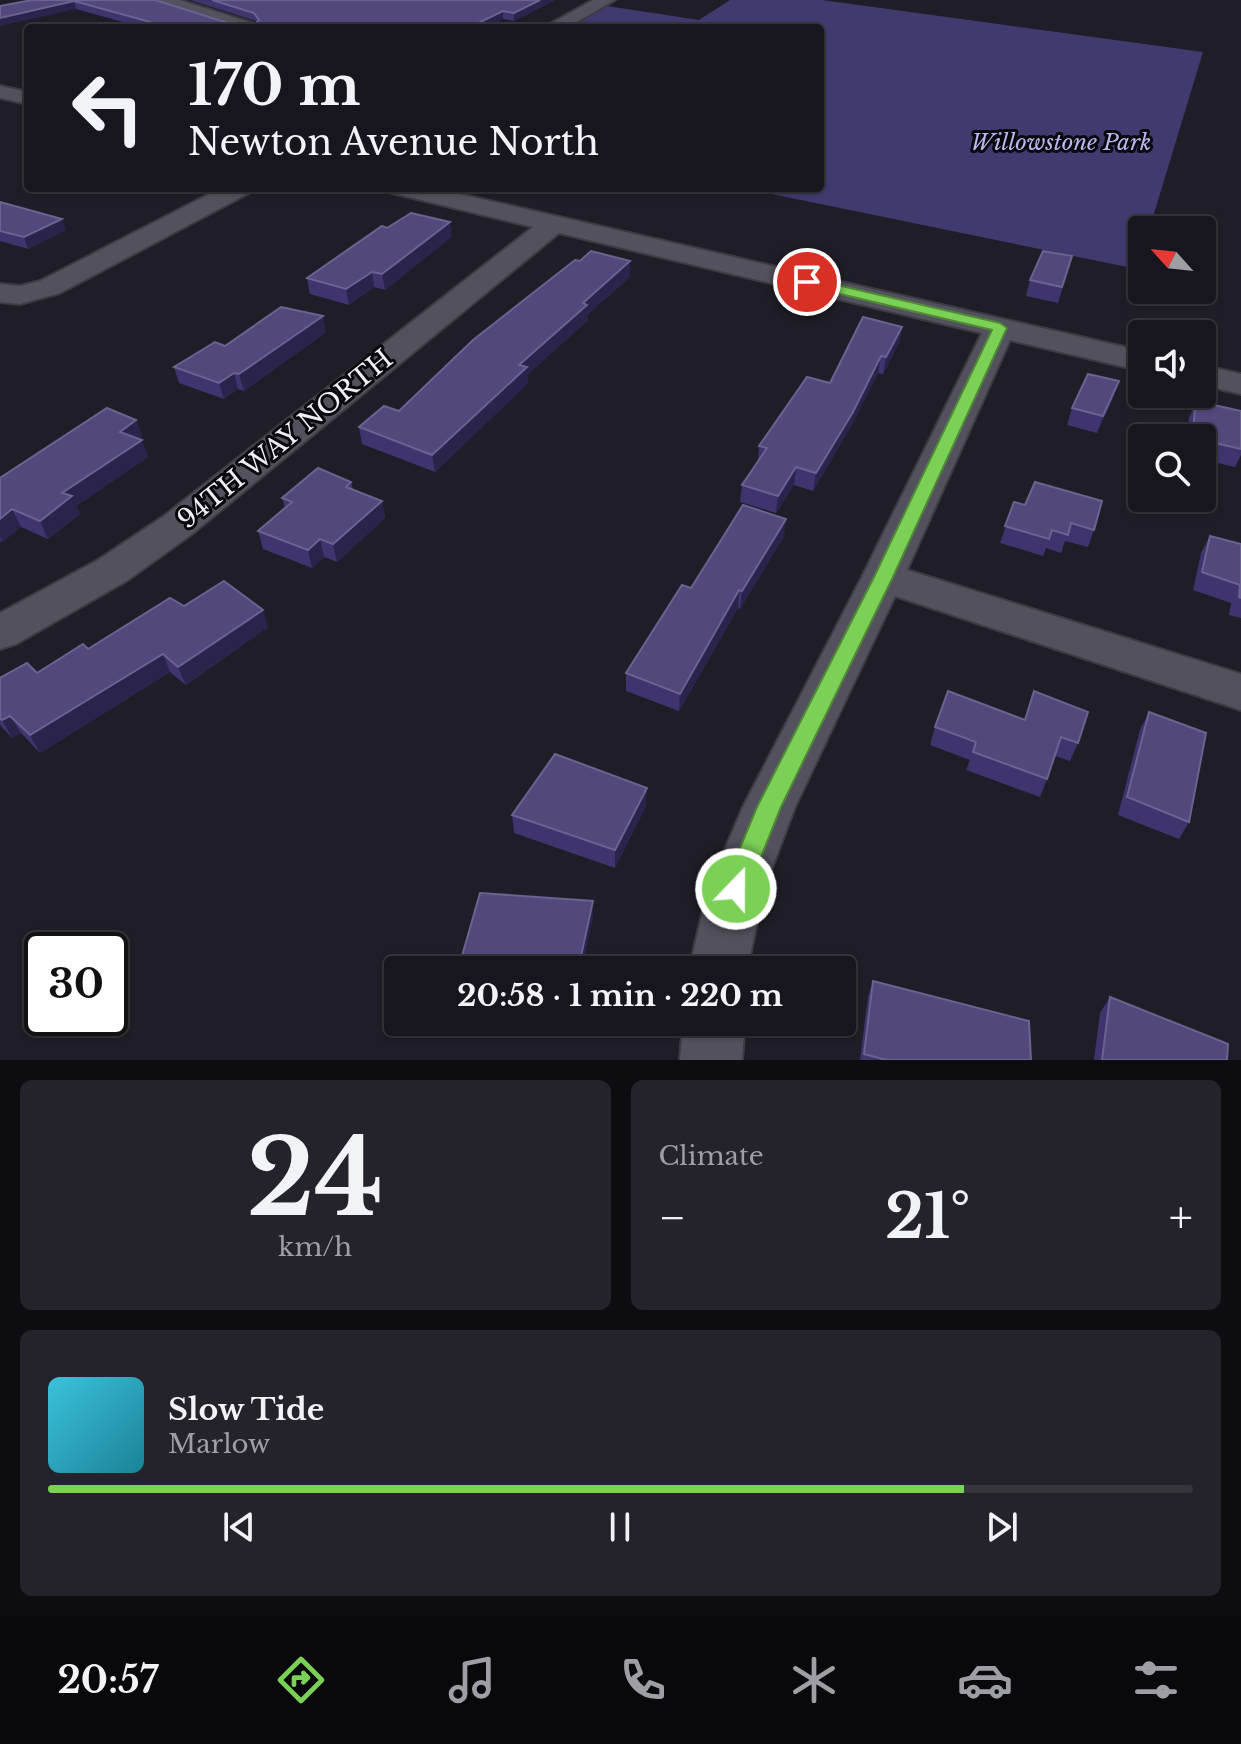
<!DOCTYPE html>
<html lang="en">
<head>
<meta charset="utf-8">
<style>
	:root { --surface:#17161e; --page:#24232b; --text:#f1f3f6; --muted:#9e9fa4; --line:#36353c; --accent:#7bd156 }
	body { margin:0; font-family:"Libre Baskerville",serif; background:var(--page); color:var(--text); height:100vh; display:flex; flex-direction:column; font-size:30px; white-space:nowrap }
	* { box-sizing:border-box; margin:0 }
	p { font-size:26px; color:var(--muted) }
	.icon { flex:none; width:44px; height:44px; fill:none; stroke:currentColor; stroke-width:2; stroke-linecap:round; stroke-linejoin:round }
	.map { position:relative; height:1060px; overflow:hidden }
	.details { display:flex; flex-direction:column; gap:20px; padding:20px; background:#0d0c10; flex:1 }
	.details>* { flex:none }
	.top-card { position:absolute; left:24px; top:24px; width:800px; height:168px; border-radius:8px; box-shadow:0 2px 6px #0004,0 0 0 2px var(--line); background:#17161e; color:var(--text); overflow:hidden }
	.needle { width:52px; rotate:297deg }
	.controls { position:absolute; left:1128px; top:216px; display:grid; gap:16px }
	.controls a { display:grid; place-items:center; width:88px; height:88px; border-radius:8px; background:var(--surface); box-shadow:0 2px 6px #0004,0 0 0 2px var(--line); font-size:40px }
	.speed { position:absolute; left:24px; top:932px; display:flex; gap:16px; font-size:40px; font-weight:700; text-align:center }
	.speed>* { display:grid; place-content:center; width:104px; height:104px; border-radius:50%; background:var(--surface); box-shadow:0 2px 6px #0004,0 0 0 2px var(--line); line-height:1 }
	.speed .limit { border:4px solid #111; border-radius:12px; background:#fff; color:#111 }
	.pin { position:absolute; display:grid; place-items:center; width:68px; height:68px; color:#fff; margin:-34px; border:4px solid #fff; border-radius:50%; box-shadow:0 2px 8px #0007 }
	.me { position:absolute; width:88px; margin:-44px; rotate:22deg; stroke-linejoin:round; filter:drop-shadow(0 0 6px #0008) }
	.turn { display:flex; align-items:center; gap:28px; height:168px; padding:0 32px; font-size:36px }
	.turn .icon { width:104px; height:104px; stroke-width:2.5 }
	.turn b { display:block; font-size:56px; line-height:68px }
	.big { font-size:60px; font-weight:700; line-height:1.1 }
	.details .card { flex:1; display:flex; flex-direction:column; justify-content:center; gap:12px; min-width:0; padding:0 28px; border-radius:12px; background:var(--page) }
	.details .dial { align-items:center; gap:0 }
	.dial b { font-size:104px; line-height:1 }
	.song { display:flex; align-items:center; gap:24px }
	.cover { width:96px; height:96px; border-radius:12px; background:linear-gradient(135deg,hsl(190 70% 55%),hsl(190 70% 35%)) }
	.played { height:8px; border-radius:4px; background:linear-gradient(90deg,var(--accent) 80%,var(--line) 80%) }
	.keys { display:flex; justify-content:space-around; direction:ltr }
	.heat { display:flex; justify-content:space-between; align-items:center; font-size:44px; direction:ltr }
	.details .tiles { flex:1; display:grid; gap:20px; grid-template-columns:1fr 1fr }
	.card:last-child { grid-column:span 2 }
	.trip { position:absolute; left:384px; top:956px; width:472px; height:80px; border-radius:8px; background:var(--surface); box-shadow:0 2px 6px #0004,0 0 0 2px var(--line); font-weight:700; line-height:80px; text-align:center }
	.tab-bar { display:flex; height:128px; justify-content:space-around; align-items:center; background:#09090c; color:var(--muted) }
	.tab-bar .icon { width:56px; height:56px }
	.tab-bar .active { color:var(--accent) }
	.tab-bar b { font-size:36px; color:var(--text) }
	.map>svg:first-child { display:block }
	.green { fill:#413a6f }
	.lines { fill:none; stroke-linecap:round; stroke-linejoin:round }
	.minor-casing { stroke:#3b3b42; stroke-width:4 }
	.minor { fill:#52515d; fill-rule:evenodd }
	.wall { fill:#3f346e }
	.shaded-wall { fill:#2a234c }
	.building { fill:#52487c; stroke:#6a628f; stroke-width:2 }
	.route { fill:#7bd156; stroke:#508838; stroke-width:2 }
	.labels { text-anchor:middle; stroke-width:6; stroke-linejoin:round; paint-order:stroke }
	.far-park-label { font-size:22px; font-style:italic; fill:#bab6f0; stroke:#09090d }
	.street-label { font-size:26px; fill:#eeeef4; stroke:#09090d }
</style>
</head>
<body>
<div class="map">
<svg width="1241" height="1060" viewBox="0 0 1241 1060">
	<rect width="100%" height="100%" fill="#1f1e28"/>
	<polygon class="green" points="730,0 822,0 1203,52 1149,230 1142,230 1142,252 1137,269 742,188 820,188 820,28 564,28 607,6 699,20"/>
	<g class="lines">
		<g class="minor-casing">
			<g id="minor">
				<polygon points="153,0 180,0 255,24 258,28 231,28 156,4"/>
				<polygon points="593,0 615,0 566,28 543,28"/>
				<polygon points="0,86 28,92 28,104 0,98"/>
				<polygon points="221,188 253,188 249,193 60,293 20,304 0,302 0,284 20,286 40,281"/>
				<polygon points="388,188 434,188 1142,351 1142,371 1010,340 907,570 1241,674 1241,710 895,596 795,807 764,889 747,970 689,970 708,889 743,807 862,577 982,333 559,233 192,534 128,580 16,644 0,649 0,613 98,560 164,516 533,227 392,193"/>
				<polygon points="1202,365 1241,374 1241,394 1202,385"/>
				<polygon points="683,1022 745,1022 742,1060 680,1060"/>
			</g>
		</g>
		<use href="#minor" class="minor"/>
	</g>
	<g class="wall">
		<polygon points="32,0 155,0 228,23 257,23 256,21 190,0 555,0 514,21 503,19 485,28 145,28 76,9"/>
		<polygon points="0,202 66,230 28,249 0,241"/>
		<polygon points="450,222 451,237 385,290 374,287 349,305 310,294 307,278 387,228"/>
		<polygon points="1072,256 1058,303 1026,296 1030,280"/>
		<polygon points="580,261 630,261 630,277 587,315 588,320 527,375 528,383 435,472 362,444 359,427 399,411"/>
		<polygon points="902,327 899,343 883,374 878,373 850,428 813,491 794,485 776,513 740,502 742,485 758,462 759,446 830,383"/>
		<polygon points="326,332 244,391 238,389 224,399 179,383 174,367 225,346"/>
		<polygon points="1113,398 1097,433 1067,425 1072,408"/>
		<polygon points="1196,401 1241,411 1241,455 1235,467 1202,459 1202,438 1186,438 1189,418"/>
		<polygon points="136,420 142,437 140,439 148,457 76,506 80,514 48,539 21,527 2,542 0,541 0,478"/>
		<polygon points="351,482 353,489 382,501 385,518 337,562 324,557 312,568 263,549 258,531 285,508 282,498"/>
		<polygon points="1014,502 1094,530 1088,547 1065,541 1061,553 1046,548 1043,556 1000,543"/>
		<polygon points="784,536 740,609 738,608 679,711 626,691 626,673 691,588"/>
		<polygon points="1210,536 1241,544 1241,618 1229,615 1231,603 1193,590 1201,553"/>
		<polygon points="184,606 268,627 186,685 170,672 40,753 21,733 12,738 0,725 0,678 37,673"/>
		<polygon points="1034,691 1078,743 1070,761 1055,756 1047,779 1040,797 966,770 970,760 930,745 935,727 1024,720"/>
		<polygon points="1149,712 1189,822 1179,839 1118,815 1140,730"/>
		<polygon points="646,806 615,868 514,833 512,815"/>
		<polygon points="873,981 1031,1060 860,1060 868,997"/>
		<polygon points="1110,997 1227,1060 1094,1060 1100,1013"/>
	</g>
	<g class="shaded-wall">
		<polygon points="540,0 555,0 514,21 514,13"/>
		<polygon points="74,1 76,9 0,26 0,18"/>
		<polygon points="503,11 503,19 485,28 468,28"/>
		<polygon points="62,219 66,230 28,249 24,237"/>
		<polygon points="450,222 451,237 385,290 382,274"/>
		<polygon points="630,261 630,277 587,315 588,320 527,375 528,383 435,472 432,455 519,365 583,303"/>
		<polygon points="372,272 374,287 349,305 346,289"/>
		<polygon points="323,316 326,332 244,391 239,374"/>
		<polygon points="902,327 899,343 883,374 886,357"/>
		<polygon points="881,356 878,373 850,428 813,491 816,473"/>
		<polygon points="234,373 238,389 224,399 219,383"/>
		<polygon points="1119,381 1113,398 1097,433 1103,416"/>
		<polygon points="136,420 142,437 126,449 120,432"/>
		<polygon points="142,440 148,457 76,506 80,514 48,539 40,521 62,493"/>
		<polygon points="796,467 794,485 776,513 778,496"/>
		<polygon points="382,501 385,518 337,562 333,544"/>
		<polygon points="12,509 21,527 2,542 0,537 0,519"/>
		<polygon points="786,519 784,536 740,609 742,591"/>
		<polygon points="320,539 324,557 312,568 308,550"/>
		<polygon points="739,590 738,608 679,711 680,694"/>
		<polygon points="263,610 268,627 186,685 178,667"/>
		<polygon points="163,654 170,672 40,753 30,735"/>
		<polygon points="10,716 21,733 12,738 2,720"/>
		<polygon points="647,788 646,806 615,868 615,850"/>
		<polygon points="593,901 593,918 582,970 578,970"/>
	</g>
	<g class="building">
		<polygon points="32,0 155,0 228,23 256,23 259,20 254,13 212,0 540,0 514,13 503,11 468,28 172,28 74,1 0,18 0,6"/>
		<polygon points="0,202 62,219 24,237 0,231"/>
		<polygon points="411,213 450,222 382,274 372,272 346,289 307,278 382,226 387,228"/>
		<polygon points="591,251 630,261 583,303 587,305 519,365 527,367 432,455 359,427 384,406 399,411 473,340 575,260 580,261"/>
		<polygon points="1043,251 1072,256 1062,287 1030,280"/>
		<polygon points="281,307 323,316 239,374 234,373 219,383 174,367 215,342 225,346"/>
		<polygon points="863,317 902,327 886,357 881,356 853,412 816,473 796,467 778,496 742,485 767,448 759,446 807,377 830,383"/>
		<polygon points="1088,374 1119,381 1103,416 1072,408"/>
		<polygon points="1196,401 1241,411 1241,449 1202,440 1202,438 1192,438"/>
		<polygon points="107,408 136,420 120,432 142,440 62,493 72,496 40,521 12,509 0,519 0,478"/>
		<polygon points="318,468 351,482 346,487 382,501 333,544 320,539 308,550 258,531 292,502 282,498"/>
		<polygon points="1035,482 1102,501 1094,530 1071,523 1068,535 1052,530 1049,539 1005,526 1014,502 1025,505"/>
		<polygon points="743,505 786,519 742,591 739,590 680,694 626,673 682,585 691,588"/>
		<polygon points="1210,536 1241,544 1241,598 1239,597 1240,585 1202,572"/>
		<polygon points="224,581 263,610 178,667 163,654 30,735 10,716 2,720 0,718 0,678 27,663 37,673 83,644 88,649 170,598 184,606"/>
		<polygon points="948,691 1025,720 1034,691 1088,712 1078,743 1061,737 1047,779 973,752 976,742 935,727"/>
		<polygon points="1149,712 1206,733 1189,822 1127,797"/>
		<polygon points="555,754 647,788 615,850 512,815"/>
		<polygon points="480,893 593,901 578,970 458,970"/>
		<polygon points="873,981 1029,1021 1031,1060 886,1060 864,1054"/>
		<polygon points="1110,997 1228,1044 1227,1060 1102,1060"/>
	</g>
	<polygon class="route" points="807,278 1000,323 1007,328 893,577 781,807 745,897 736,901 727,897 723,889 757,807 874,577 992,330 802,285 800,282"/>
	<g class="labels">
		<g class="far-park-label">
			<text x="1061" y="150">Willowstone Park</text>
		</g>
		<g class="street-label">
			<text transform="translate(285 439) rotate(-39)" y="9">94TH WAY NORTH</text>
		</g>
	</g>
</svg>
<div class="controls">
<a><svg class="needle" viewBox="-14 -14 28 28"><path d="M0-13l5 13h-10z" fill="#e53935"/><path d="M0 13l5-13h-10z" fill="#9e9fa4"/></svg></a>
<a><svg class="icon" aria-label="sound" viewBox="0 0 24 24"><path d="M4 9h4l5-4v14l-5-4H4zM17 9q2 3 0 6"/></svg></a>
<a><svg class="icon" aria-label="search" viewBox="0 0 24 24"><circle cx="10" cy="10" r="6"/><path d="M15 15l6 6"/></svg></a>
</div>
<div class="speed"><div class="limit">30</div></div>
<div class="pin" style="left:807px;top:282px;background:#d93025"><svg class="icon" aria-label="arrive" viewBox="0 0 24 24"><path d="M6 21V4h12l-3 4 3 4H6"/></svg></div>
<svg class="me" style="left:736px;top:889px" viewBox="-20 -20 40 40"><circle r="17" fill="#7bd156" stroke="#fff" stroke-width="3"/><path d="M0-11L8 9 0 5-8 9z" fill="#fff"/></svg>
<div class="trip">20:58 · 1 min · 220 m</div>
<div class="top-card">
<div class="turn"><svg class="icon" aria-label="left" viewBox="0 0 24 24"><path d="M17 20v-9H6M10 6l-5 5 5 5"/></svg><div><b>170 m</b>Newton Avenue North</div></div>
</div>
</div>
<section class="details">
<div class="tiles">
<div class="card dial"><b>24</b><p>km/h</p></div>
<div class="card"><p>Climate</p>
<div class="heat"><a>−</a><b class="big">21°</b><a>+</a></div>
</div>
<div class="card">
<div class="song"><i class="cover"></i><div><b>Slow Tide</b><p>Marlow</p></div></div>
<div class="played"></div>
<div class="keys"><svg class="icon" aria-label="previous" viewBox="0 0 24 24"><path d="M18 5L8 12l10 7zM5 5v14"/></svg><svg class="icon" aria-label="pause" viewBox="0 0 24 24"><path d="M8 5v14M16 5v14"/></svg><svg class="icon" aria-label="next" viewBox="0 0 24 24"><path d="M6 5l10 7-10 7zM19 5v14"/></svg></div>
</div>
</div>
</section>
<nav class="tab-bar">
<b>20:57</b>
<svg class="icon active" aria-label="directions" viewBox="0 0 24 24"><path d="M12 3l9 9-9 9-9-9zM9 14v-3h6M13 9l2 2-2 2"/></svg>
<svg class="icon" aria-label="music" viewBox="0 0 24 24"><path d="M9 18V5l10-2v13"/><circle cx="6" cy="18" r="3"/><circle cx="16" cy="16" r="3"/></svg>
<svg class="icon" aria-label="phone" viewBox="0 0 24 24"><path d="M5 4h4l2 5-3 2q2 4 5 5l2-3 5 2v4C11 20 4 13 5 4z"/></svg>
<svg class="icon" aria-label="climate" viewBox="0 0 24 24"><path d="M12 3v18M4 7l16 10M4 17L20 7"/></svg>
<svg class="icon" aria-label="car" viewBox="0 0 24 24"><path d="M5 17H2v-5l4-1 3-4h7l3 4 3 1v5h-3M9 17h6M6 11h13"/><circle cx="7" cy="17" r="2"/><circle cx="17" cy="17" r="2"/></svg>
<svg class="icon" aria-label="filters" viewBox="0 0 24 24"><path d="M4 7h16M4 17h16"/><circle cx="9" cy="7" r="2"/><circle cx="15" cy="17" r="2"/></svg>
</nav>
</body>
</html>
